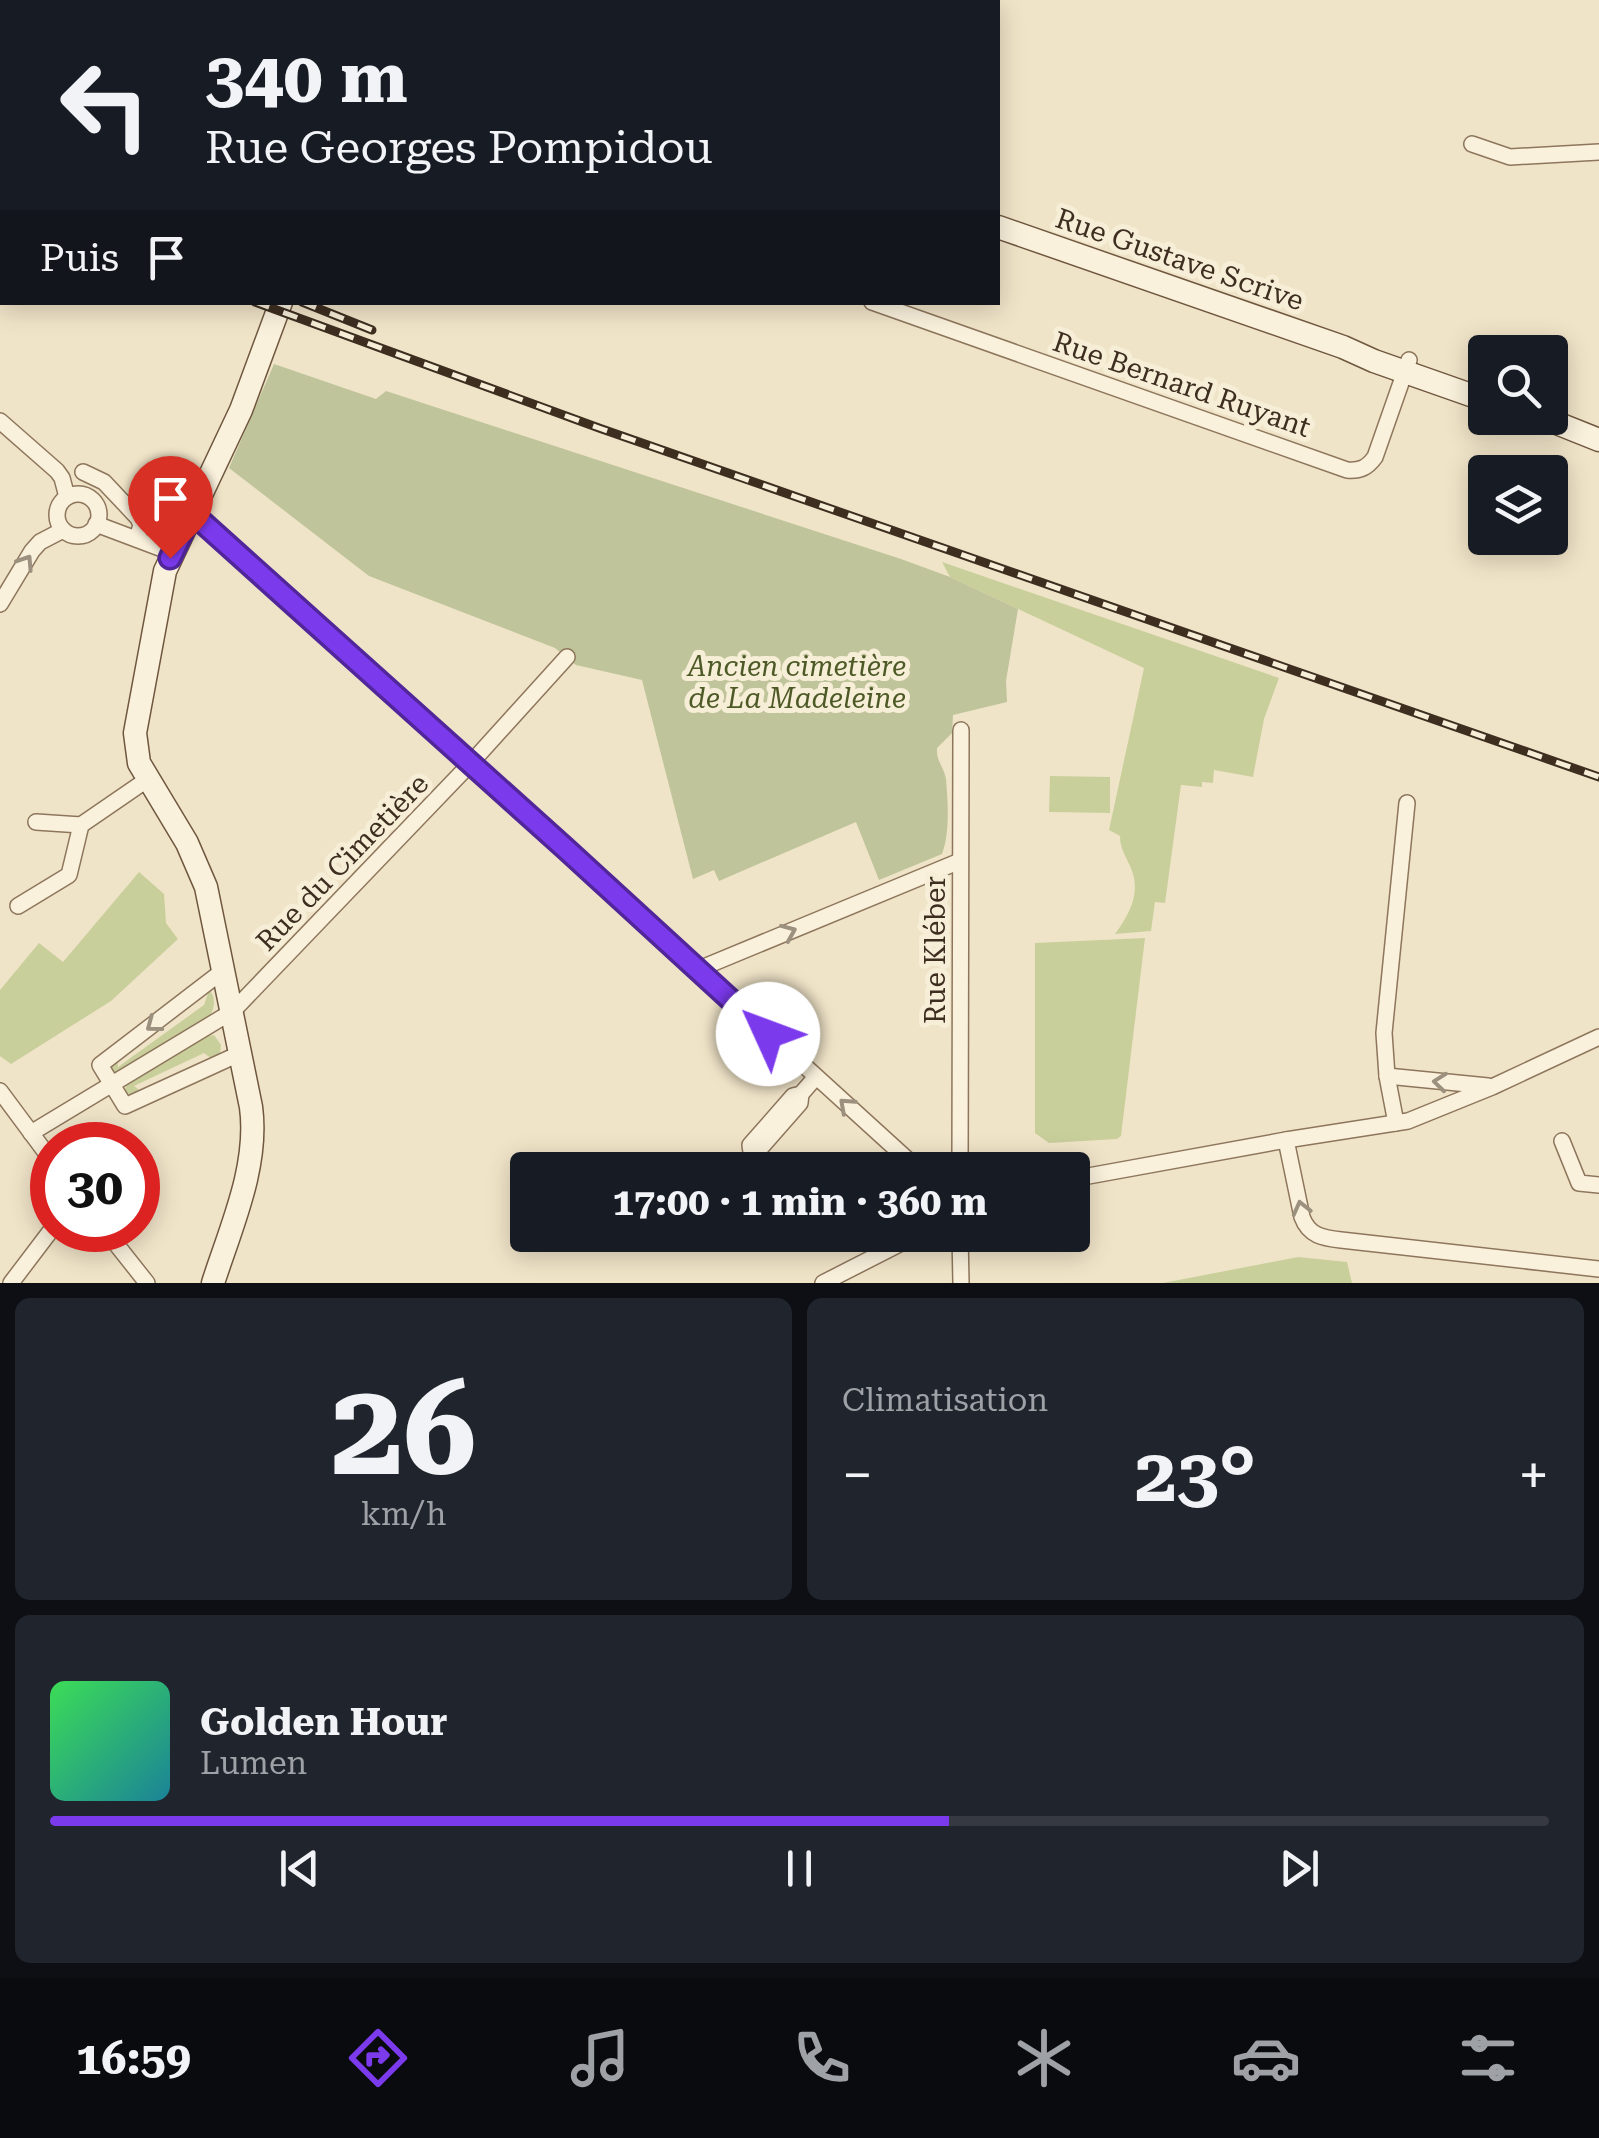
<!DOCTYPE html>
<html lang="fr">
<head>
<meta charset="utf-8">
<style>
	:root { --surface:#171b24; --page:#20242c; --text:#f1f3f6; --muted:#9ea1a6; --line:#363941; --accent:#7c3aed }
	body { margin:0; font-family:"Roboto Serif",serif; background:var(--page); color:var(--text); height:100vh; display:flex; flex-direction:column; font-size:38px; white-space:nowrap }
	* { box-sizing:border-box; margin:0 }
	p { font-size:32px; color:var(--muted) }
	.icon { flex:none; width:55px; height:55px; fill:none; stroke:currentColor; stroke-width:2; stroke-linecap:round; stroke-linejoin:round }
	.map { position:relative; height:1283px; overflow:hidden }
	.panel { display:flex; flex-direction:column; gap:15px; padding:15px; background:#0d0f14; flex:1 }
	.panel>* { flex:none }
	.hud { position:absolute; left:0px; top:0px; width:1000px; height:305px; box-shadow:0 5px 25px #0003; background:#171b24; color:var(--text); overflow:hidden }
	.tools { position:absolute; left:1468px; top:335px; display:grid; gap:20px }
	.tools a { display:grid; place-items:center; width:100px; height:100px; border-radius:10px; background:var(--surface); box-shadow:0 5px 25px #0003; font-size:50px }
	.speed { position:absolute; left:30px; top:1122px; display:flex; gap:20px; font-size:50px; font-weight:700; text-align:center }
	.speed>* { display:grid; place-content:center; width:130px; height:130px; border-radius:50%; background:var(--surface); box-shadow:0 5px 25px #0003; line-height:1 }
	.speed .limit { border:15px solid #d22; background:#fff; color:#111 }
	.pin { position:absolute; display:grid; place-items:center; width:85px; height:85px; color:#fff; margin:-102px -42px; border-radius:50% 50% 50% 0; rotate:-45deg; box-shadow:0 0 10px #0007 }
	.pin .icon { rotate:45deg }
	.me { position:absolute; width:110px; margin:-55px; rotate:313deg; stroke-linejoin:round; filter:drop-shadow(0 0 8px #0008) }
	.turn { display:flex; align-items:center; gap:35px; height:210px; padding:0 40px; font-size:45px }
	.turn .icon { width:130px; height:130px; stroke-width:2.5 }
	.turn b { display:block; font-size:70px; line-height:85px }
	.then { display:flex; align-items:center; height:95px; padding:0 40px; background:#0003; gap:20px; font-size:38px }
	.big { font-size:75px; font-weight:700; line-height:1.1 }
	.panel .widget { flex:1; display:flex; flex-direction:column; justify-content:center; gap:15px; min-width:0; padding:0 35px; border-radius:15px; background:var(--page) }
	.panel .dial { align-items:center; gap:0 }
	.dial b { font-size:130px; line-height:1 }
	.song { display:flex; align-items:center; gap:30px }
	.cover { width:120px; height:120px; border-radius:15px; background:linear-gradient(135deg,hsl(130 70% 55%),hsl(190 70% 35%)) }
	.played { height:10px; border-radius:5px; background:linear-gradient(90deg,var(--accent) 60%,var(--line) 60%) }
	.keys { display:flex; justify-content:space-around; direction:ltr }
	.heat { display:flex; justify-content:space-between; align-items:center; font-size:55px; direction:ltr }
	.panel .tiles { flex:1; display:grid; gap:15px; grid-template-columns:1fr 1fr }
	.widget:last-child { grid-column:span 2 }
	.trip { position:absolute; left:510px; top:1152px; width:580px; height:100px; border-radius:10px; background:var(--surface); box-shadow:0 5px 25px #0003; font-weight:700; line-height:100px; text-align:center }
	.menu { display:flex; height:160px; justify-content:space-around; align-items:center; background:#090b0e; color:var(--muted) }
	.menu .icon { width:70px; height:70px }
	.menu .on { color:var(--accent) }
	.menu b { font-size:45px; color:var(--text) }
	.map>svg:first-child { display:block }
	.green { fill:#c9cf9b }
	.cemetery { fill:#bfc49a }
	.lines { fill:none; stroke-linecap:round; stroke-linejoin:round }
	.street-casing { stroke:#8d765c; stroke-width:18 }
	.secondary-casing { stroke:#6f573f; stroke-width:25 }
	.street { stroke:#faf1dc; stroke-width:15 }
	.secondary { stroke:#faf1dc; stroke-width:22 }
	.rail-casing { stroke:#3d2e20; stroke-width:9 }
	.rail { stroke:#f7eed8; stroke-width:5; stroke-dasharray:15; stroke-linecap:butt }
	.oneway { stroke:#9c907e }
	.route-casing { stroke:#51269a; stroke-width:25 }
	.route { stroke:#7c3aed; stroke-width:18 }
	.labels { text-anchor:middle; stroke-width:10; stroke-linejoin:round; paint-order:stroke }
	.street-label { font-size:28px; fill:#3d2e20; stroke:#f7eed8 }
	.park-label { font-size:28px; font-style:italic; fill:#4d5a26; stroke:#f7eed8 }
</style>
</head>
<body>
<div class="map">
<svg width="1599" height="1283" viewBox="0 0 1599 1283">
	<rect width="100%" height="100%" fill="#f0e4c8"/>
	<g class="green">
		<path d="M942 562 1279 678 1264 719 1253 777 1214 770 1213 783 1202 782V787L1181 785 1165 903 1155 902 1151 931 1115 934C1130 913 1142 892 1130 866 1125 855 1120 848 1120 836L1109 830 1144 668 950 577Z"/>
		<polygon points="1050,776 1110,777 1110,813 1049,812"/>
		<polygon points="139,872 164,894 166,923 178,939 111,1001 11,1064 0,1056 0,990 39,943 63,962"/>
		<polygon points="1145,938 1121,1136 1117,1139 1049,1143 1035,1133 1035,943"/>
		<path d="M209 990C216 996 215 1008 210 1015L113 1074 110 1065 117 1056 118 1067 204 1005Z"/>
		<polygon points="214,1035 221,1045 220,1054 212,1059 204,1053 134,1086 142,1092 132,1096 124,1091 127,1085 208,1036"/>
		<polygon points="1298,1257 1347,1262 1352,1283 1163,1283"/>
	</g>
	<path class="cemetery" d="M274 364 376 399 386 391 901 559 950 577 1018 609 1006 681 1007 702 953 715 952 733 937 748C936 761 944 767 946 779 948 802 950 833 942 854L879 880 856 822 719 881 714 870 693 879 642 680 576 665 555 648 369 576 229 468Z"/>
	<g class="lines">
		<g class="street-casing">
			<g id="street">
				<polyline points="1472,144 1510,157 1599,152"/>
				<path d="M872 302 1347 470C1360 471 1367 468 1375 457L1409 360"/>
				<polyline points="0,421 57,471 62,478 67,497"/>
				<polyline points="83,472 104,482 138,518 141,525 137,539"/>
				<circle cx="78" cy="515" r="21"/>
				<polyline points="192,513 540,825 919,1170"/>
				<polyline points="96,524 173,553"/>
				<polyline points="0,604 32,551 40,542 63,530"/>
				<polyline points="36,822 81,825"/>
				<polyline points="18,906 69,875 81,825 148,779"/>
				<polyline points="699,969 960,861"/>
				<polyline points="224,970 100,1065 125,1106 241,1053"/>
				<polyline points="1387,1076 1488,1086"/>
				<polyline points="0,1091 52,1161"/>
				<polyline points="801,1094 793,1096 750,1145 751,1152 757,1152 800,1103 801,1094 815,1078"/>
				<polyline points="1396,1123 1387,1076 1384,1033 1407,803"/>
				<polyline points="31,1133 233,1011 471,763 567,657"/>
				<path d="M1286 1140 1302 1217C1309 1236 1323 1238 1341 1240L1599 1269"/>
				<polyline points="1562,1141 1579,1183 1599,1185"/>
				<polyline points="960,1170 961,730"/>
				<polyline points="1072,1179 1286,1140 1408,1121 1492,1087 1599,1037"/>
				<polyline points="105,1230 147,1283"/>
				<polyline points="960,1235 961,1283"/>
				<polyline points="11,1283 52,1229"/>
				<polyline points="823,1283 917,1235"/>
			</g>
		</g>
		<g class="secondary-casing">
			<g id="secondary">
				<polyline points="535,2 536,0"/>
				<polyline points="998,227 1343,347 1374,361 1485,400"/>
				<polyline points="1544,418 1599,440"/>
				<path d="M213 1283C231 1227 259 1166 251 1107L206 887 187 843 139 763 135 733 165 571 241 410 281 302"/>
			</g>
		</g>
		<use href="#street" class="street"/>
		<use href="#secondary" class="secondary"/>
		<g class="rail-casing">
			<g id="rail">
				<polyline points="0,197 2,198"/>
				<polyline points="0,213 2,214"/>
				<polyline points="255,302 599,428 1599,777"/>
				<polyline points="302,302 372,330"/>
			</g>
		</g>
		<use href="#rail" class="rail"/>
	</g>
	<defs><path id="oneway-chevron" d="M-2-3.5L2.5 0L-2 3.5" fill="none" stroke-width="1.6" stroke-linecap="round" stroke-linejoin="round" transform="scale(2.5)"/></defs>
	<g class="oneway">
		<use href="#oneway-chevron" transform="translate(26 562) rotate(-57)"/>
		<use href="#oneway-chevron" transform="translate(789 932) rotate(-23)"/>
		<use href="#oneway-chevron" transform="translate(153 1025) rotate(143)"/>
		<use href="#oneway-chevron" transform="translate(1440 1082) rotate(-174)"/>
		<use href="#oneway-chevron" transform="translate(846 1105) rotate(-138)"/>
		<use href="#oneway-chevron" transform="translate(1301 1208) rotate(-104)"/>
	</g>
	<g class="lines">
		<g class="route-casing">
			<polyline id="route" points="170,558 192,513 566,849 768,1034"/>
		</g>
		<use href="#route" class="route"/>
	</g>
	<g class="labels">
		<g class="street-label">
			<text transform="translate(1180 259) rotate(19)" y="10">Rue Gustave Scrive</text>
			<text transform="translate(1182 384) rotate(19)" y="10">Rue Bernard Ruyant</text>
			<text transform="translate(342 862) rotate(-46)" y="10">Rue du Cimetière</text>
			<text transform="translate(935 950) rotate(-90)" y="10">Rue Kléber</text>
		</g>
		<g class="park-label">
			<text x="797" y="676">Ancien cimetière<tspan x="797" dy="32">de La Madeleine</tspan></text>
		</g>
	</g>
</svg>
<div class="tools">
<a><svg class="icon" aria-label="search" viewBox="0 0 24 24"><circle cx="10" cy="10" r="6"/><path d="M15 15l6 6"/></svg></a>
<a><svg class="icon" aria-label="layers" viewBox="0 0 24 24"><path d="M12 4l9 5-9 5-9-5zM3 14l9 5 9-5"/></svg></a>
</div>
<div class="speed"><div class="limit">30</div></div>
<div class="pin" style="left:170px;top:558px;background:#d93025"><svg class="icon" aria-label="arrive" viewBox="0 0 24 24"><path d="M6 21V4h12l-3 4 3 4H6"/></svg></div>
<svg class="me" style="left:768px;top:1034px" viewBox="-20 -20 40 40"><circle r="19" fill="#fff"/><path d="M0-13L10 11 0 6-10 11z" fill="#7c3aed"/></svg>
<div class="trip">17:00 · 1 min · 360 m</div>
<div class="hud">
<div class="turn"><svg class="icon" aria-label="left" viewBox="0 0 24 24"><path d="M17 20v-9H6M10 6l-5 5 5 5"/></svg><div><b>340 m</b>Rue Georges Pompidou</div></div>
<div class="then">Puis<svg class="icon" aria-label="arrive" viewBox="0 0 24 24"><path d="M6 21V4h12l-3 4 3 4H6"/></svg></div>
</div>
</div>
<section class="panel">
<div class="tiles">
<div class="widget dial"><b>26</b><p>km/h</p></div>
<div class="widget"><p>Climatisation</p>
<div class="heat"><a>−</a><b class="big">23°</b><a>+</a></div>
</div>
<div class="widget">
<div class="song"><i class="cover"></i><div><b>Golden Hour</b><p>Lumen</p></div></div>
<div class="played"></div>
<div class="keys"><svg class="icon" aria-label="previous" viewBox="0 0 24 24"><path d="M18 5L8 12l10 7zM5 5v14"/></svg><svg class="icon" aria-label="pause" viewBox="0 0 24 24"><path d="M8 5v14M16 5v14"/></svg><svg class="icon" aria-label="next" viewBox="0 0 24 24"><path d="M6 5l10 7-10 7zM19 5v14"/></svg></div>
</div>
</div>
</section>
<nav class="menu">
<b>16:59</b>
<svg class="icon on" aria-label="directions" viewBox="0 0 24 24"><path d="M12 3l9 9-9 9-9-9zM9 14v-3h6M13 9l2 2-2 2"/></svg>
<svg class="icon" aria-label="music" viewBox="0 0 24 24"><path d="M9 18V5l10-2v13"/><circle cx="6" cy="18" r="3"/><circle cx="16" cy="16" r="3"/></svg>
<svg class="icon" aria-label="phone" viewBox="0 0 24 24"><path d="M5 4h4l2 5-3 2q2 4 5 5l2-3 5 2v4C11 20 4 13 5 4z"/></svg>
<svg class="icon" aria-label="climate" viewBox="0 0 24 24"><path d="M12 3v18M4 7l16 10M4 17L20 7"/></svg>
<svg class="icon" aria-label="car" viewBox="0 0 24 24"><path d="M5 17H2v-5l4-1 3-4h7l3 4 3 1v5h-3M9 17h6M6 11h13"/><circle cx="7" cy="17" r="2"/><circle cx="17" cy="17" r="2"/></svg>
<svg class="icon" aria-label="filters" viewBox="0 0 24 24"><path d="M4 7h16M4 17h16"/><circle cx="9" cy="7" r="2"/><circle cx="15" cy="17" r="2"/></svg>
</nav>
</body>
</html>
